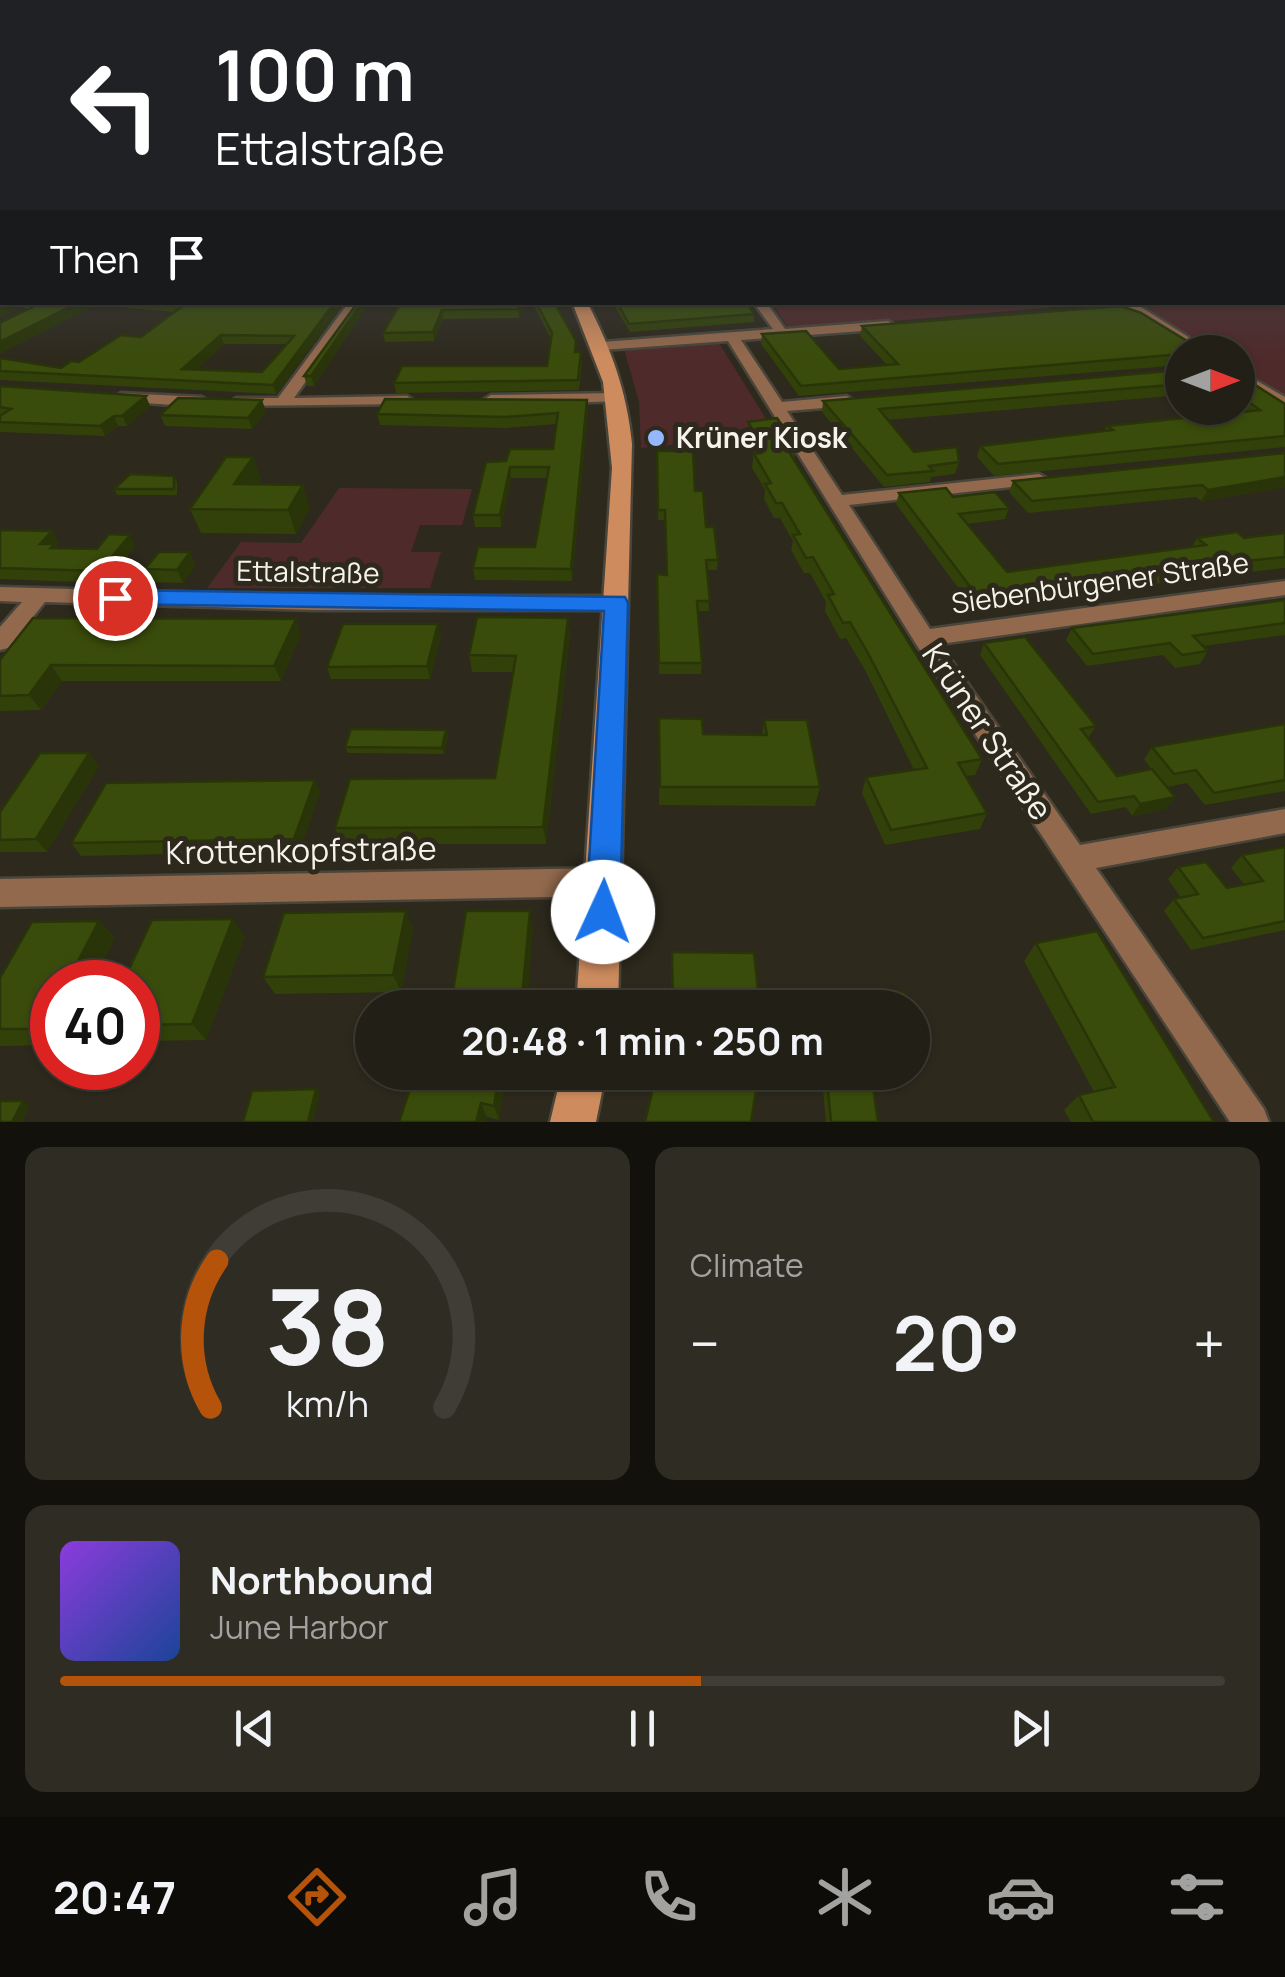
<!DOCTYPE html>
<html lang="en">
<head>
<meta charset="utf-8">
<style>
	:root { --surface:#221f16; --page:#2e2c23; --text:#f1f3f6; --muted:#a2a2a1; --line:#3f3d35; --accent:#b45309 }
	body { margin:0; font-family:Manrope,sans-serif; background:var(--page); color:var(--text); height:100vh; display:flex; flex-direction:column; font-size:38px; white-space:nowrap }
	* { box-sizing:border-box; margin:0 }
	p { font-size:32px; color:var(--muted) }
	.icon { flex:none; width:55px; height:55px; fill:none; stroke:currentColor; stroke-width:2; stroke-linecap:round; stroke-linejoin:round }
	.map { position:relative; height:1122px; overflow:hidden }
	.side { display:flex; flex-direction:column; gap:25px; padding:25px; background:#13110c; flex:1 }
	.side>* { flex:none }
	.guide { position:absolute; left:0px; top:0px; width:1285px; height:305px; box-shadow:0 2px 8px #0004,0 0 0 2px var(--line); background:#202124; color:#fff; overflow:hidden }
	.needle { width:65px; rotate:90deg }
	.tools { position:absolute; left:1165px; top:335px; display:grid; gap:20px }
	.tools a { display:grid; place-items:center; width:90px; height:90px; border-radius:50%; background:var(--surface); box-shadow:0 2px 8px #0004,0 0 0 2px var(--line); font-size:50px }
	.speed { position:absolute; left:30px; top:960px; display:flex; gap:20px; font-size:50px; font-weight:700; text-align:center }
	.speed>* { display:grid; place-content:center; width:130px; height:130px; border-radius:50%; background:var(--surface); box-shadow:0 2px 8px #0004,0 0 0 2px var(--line); line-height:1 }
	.speed .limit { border:15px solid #d22; background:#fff; color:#111 }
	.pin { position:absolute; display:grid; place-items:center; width:85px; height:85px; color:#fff; margin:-42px; border:5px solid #fff; border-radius:50%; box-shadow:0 2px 10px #0007 }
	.me { position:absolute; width:110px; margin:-55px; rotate:2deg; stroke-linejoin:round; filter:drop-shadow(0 0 8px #0008) }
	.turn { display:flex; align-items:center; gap:35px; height:210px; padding:0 50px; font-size:45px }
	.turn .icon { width:130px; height:130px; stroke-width:2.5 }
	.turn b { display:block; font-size:70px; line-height:85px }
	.then { display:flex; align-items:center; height:95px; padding:0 50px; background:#0003; gap:20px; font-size:38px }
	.big { font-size:75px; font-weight:700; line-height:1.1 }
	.side .widget { flex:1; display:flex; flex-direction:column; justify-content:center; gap:15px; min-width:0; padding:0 35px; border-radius:20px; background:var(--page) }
	.side .dial { align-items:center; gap:0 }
	.dial svg { height:260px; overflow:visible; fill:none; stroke:var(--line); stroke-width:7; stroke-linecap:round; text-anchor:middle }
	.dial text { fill:var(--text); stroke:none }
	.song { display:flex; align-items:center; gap:30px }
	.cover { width:120px; height:120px; border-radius:15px; background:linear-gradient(135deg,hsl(270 70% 55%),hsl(220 70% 35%)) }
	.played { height:10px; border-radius:5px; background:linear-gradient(90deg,var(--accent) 55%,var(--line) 55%) }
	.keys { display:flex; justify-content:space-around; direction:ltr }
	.heat { display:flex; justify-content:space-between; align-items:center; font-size:55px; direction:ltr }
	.side .tiles { flex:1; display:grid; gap:25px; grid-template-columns:1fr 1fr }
	.widget:last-child { grid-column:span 2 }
	.trip { position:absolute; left:355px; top:990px; width:575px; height:100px; border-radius:50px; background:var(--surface); box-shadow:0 2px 8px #0004,0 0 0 2px var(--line); font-weight:700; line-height:100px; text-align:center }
	.menu { display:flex; height:160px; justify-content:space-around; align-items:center; background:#0e0c09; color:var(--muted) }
	.menu .icon { width:70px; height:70px }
	.menu .on { color:var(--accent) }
	.menu b { font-size:45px; color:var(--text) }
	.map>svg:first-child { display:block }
	.green { fill:#4f2a2a }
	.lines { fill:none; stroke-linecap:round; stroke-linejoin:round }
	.street-casing { stroke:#49453a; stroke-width:5 }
	.secondary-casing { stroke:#49453a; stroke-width:5 }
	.street { fill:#92694d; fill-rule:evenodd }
	.secondary { fill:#ce8c5e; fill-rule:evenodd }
	.wall { fill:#324109; fill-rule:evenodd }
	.shaded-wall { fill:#293508 }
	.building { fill:#3a4c0b; stroke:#293508; stroke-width:2.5; fill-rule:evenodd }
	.route { fill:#1a73e8; stroke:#114b97; stroke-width:2.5 }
	.poi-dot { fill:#94b7fd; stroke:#2d291d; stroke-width:4 }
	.labels { text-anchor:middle; stroke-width:10; stroke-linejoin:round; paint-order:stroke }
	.poi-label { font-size:28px; font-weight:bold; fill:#f6f3ec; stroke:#2d291d; text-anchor:start }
	.street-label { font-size:28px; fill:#f6f3ec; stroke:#2d291d }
	.near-street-label { font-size:32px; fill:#f6f3ec; stroke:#2d291d }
</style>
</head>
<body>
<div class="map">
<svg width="1285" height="1122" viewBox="0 0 1285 1122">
	<rect width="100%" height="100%" fill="#2d291d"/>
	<g class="green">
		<polygon points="1282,201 1285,201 1285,398 1238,368 1238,352 1212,352 1130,303 1282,302"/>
		<polygon points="1114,302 790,330 772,304 792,302"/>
		<polygon points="719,343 771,427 736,431 731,439 641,448 639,402 624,349"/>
		<polygon points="339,488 472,489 462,525 420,525 411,552 441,552 430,588 207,588 241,542 301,543"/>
	</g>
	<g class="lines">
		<g class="street-casing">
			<g id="street">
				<polygon points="10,302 51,302 52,305 46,309"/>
				<polygon points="349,302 362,302 294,398 407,396 415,401 412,404 231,406 228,403 236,398 278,398"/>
				<polygon points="753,302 766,302 785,329 888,321 895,325 888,329 741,340 782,402 847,396 855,401 847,406 787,411 842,495 1039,474 1048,479 1039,484 849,505 930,629 1285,581 1285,595 940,644 1080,845 1285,809 1285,833 1096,868 1264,1109 1269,1122 1230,1122 916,644 728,341 602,350 595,346 602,342 773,329"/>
				<polygon points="1117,302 1133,302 1212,352 1196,352"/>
				<polygon points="1238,370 1285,397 1285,409 1238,380"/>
				<polygon points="121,393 202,397 210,402 202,407 116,401 113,398"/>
				<polygon points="619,393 624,395 624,401 491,405 483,400 491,395"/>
				<polygon points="0,587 315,596 616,596 627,603 616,610 315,610 45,602 8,648 0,650 0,627 22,602 0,601"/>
				<polygon points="604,868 614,872 619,882 614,892 604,896 0,907 0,879"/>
			</g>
		</g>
		<g class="secondary-casing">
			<g id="secondary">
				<path d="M572 302H587C611 348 627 392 632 444L618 1008H576L612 468 603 382Z"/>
				<polygon points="562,1072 606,1072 596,1122 550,1122"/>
			</g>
		</g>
		<use href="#street" class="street"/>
		<use href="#secondary" class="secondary"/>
	</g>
	<g class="wall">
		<path d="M43 302H344L276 394 0 380V358L61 368 79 362 141 337 174 312 96 305ZM224 344H286L262 372 196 370Z"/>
		<polygon points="358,302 314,386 307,386 304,376"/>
		<polygon points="401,302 526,302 519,318 443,319 434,341 385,342 383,333"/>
		<polygon points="532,302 554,302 582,361 579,390 396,393 394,383 547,366 551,339"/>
		<polygon points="612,302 747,302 754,314 754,322 630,332"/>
		<polygon points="862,326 1182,352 1182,365 799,396 761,344 762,334 839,369 887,365 860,336"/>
		<polygon points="1182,370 1182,395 887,420 914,452 959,462 955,474 931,477 930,482 884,487 822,412 823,401"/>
		<polygon points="1238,374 1285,404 1285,447 994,476 977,457 980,446 1104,431 1107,426 1241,412 1235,408 1238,408"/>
		<polygon points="0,386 150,406 127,426 118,426 105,436 0,432"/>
		<polygon points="587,400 588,410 572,581 475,580 473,568 535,547 547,478 511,478 501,527 475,527 473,515 506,461 553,449 557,424 506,428 380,425 377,414"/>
		<polygon points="266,411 252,429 165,426 160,415"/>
		<polygon points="748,422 791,444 795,451 794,460 982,759 975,775 966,776 987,813 980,829 885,845 862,793 866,777 914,770 865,670 846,638 840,639 825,611 826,602 810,573 804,573 791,550 793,541 780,518 774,518 764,499 765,490 752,468 754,449 747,436"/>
		<polygon points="657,451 695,491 718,560 717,570 707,570 709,611 698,611 702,663 701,674 659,674 657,574 667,575 665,520 658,520"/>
		<polygon points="1285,453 1285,487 1201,501 1196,497 1028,513 1009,492 1013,481"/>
		<polygon points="253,457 261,480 258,485 310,508 296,534 201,533 190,509"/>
		<polygon points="174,476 177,482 177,495 117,495 114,489"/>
		<polygon points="899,493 953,497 1009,508 1005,519 967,524 1007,572 1192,547 1197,538 1244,538 1285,533 1285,568 1220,575 974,609 896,504"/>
		<polygon points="0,530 52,531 59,543 56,546 58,548 97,549 135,546 106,583 0,579"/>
		<polygon points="196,565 183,583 152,582 145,569"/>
		<polygon points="1285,600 1285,635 1203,646 1208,651 1200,664 1175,668 1163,655 1087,666 1066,640 1072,628"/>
		<polygon points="568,618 570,635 546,844 342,844 335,828 495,778 513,672 472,672 469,655"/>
		<polygon points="301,634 281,681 62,681 41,710 0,711 0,660"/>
		<polygon points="441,636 430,679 331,679 327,667"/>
		<polygon points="984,643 1096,726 1088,738 1117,776 1152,770 1144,759 1152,747 1285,724 1285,791 1205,805 1187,783 1167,787 1175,797 1166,809 1132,816 1126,807 1091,814 980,655"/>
		<polygon points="659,718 703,734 762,735 764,720 820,787 815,806 659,805"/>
		<polygon points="446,730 448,736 444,754 348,753 345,747"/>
		<polygon points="99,766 47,852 0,852 0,812"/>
		<polygon points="315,780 320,792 300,851 81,856 71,843"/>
		<polygon points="1285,847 1285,930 1191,950 1164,911 1174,899 1181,898 1168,879 1178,867 1227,888 1244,884 1231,868 1242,855"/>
		<polygon points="406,911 413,929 401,992 275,994 263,977"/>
		<polygon points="99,921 115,938 52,982 52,1045 0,1046 0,978"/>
		<polygon points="245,936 206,1040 138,1041 138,982"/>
		<polygon points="1036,943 1214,1122 1071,1122 1064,1110 1079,1095 1094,1092 1024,961"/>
		<polygon points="672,952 760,1008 671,1008"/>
		<polygon points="842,990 909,1008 839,1008 838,1001"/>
		<polygon points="912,1027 920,1065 914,1075 871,1073 878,1122 826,1122 823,1090 827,1080 849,1081 848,1072 912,1072"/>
		<polygon points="506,1072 499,1120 487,1117 419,1090"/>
	</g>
	<g class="shaded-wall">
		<polygon points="9,302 31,302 0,318 0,307"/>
		<polygon points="79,302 95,302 96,305 0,354 0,342"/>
		<polygon points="335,302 344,302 276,394 273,385"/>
		<polygon points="362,302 370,302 314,386 311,376"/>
		<polygon points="521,302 526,302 519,318 518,309"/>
		<polygon points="442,310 443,319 434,341 433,332"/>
		<polygon points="221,335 224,344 186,379 182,369"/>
		<polygon points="146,396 150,406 127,426 122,416"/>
		<polygon points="262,400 266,411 252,429 248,418"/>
		<polygon points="587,400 588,410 572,581 571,569"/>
		<polygon points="114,416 118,426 105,436 100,426"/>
		<polygon points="253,457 261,480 243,508 234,484"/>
		<polygon points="510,467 511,478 501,527 500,515"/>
		<polygon points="1285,477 1285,487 1201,501 1208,490"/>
		<polygon points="303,485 310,508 296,534 288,510"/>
		<polygon points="52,531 59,543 56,546 62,555 40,544"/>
		<polygon points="130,535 135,546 106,583 100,571"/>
		<polygon points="190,552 196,565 183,583 177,570"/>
		<polygon points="568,618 570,635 546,844 543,827"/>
		<polygon points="296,619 301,634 281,681 274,666"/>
		<polygon points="438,624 441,636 430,679 427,666"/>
		<polygon points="51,665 62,681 41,710 29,695"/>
		<polygon points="446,730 448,736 444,754 442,748"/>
		<polygon points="89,753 99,766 47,852 36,839"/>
		<polygon points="315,780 320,792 300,851 294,839"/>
		<polygon points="1175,797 1166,809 1132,816 1140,804"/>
		<polygon points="406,911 413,929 401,992 393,975"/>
		<polygon points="530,911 533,929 527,1008 521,1008"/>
		<polygon points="233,919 245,936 206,1040 192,1024"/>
		<polygon points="99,921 115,938 93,982 67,982"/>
		<polygon points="52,1012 52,1036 44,1029"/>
		<polygon points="499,1072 506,1072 499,1120 494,1106"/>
		<polygon points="316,1089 320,1094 313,1122 308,1122"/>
		<polygon points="23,1101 30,1106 22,1122 12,1122"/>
		<polygon points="481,1103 487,1117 485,1122 476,1122"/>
	</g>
	<g class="building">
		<polygon points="0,201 2,201 2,245 0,245 0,211 2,210"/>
		<polygon points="0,278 2,279 2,294 0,290"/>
		<polygon points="0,298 2,298 2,302 9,302 0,307"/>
		<polygon points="43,302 79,302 0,342 0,323"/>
		<path d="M157 302H335L273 385 0 371V358L61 368 71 361 79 362 121 335 141 337 184 305ZM221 335 294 336 262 372 182 369Z"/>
		<polygon points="358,302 362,302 311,376 304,376"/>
		<polygon points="401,302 521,302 518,309 442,310 433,332 383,333"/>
		<polygon points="536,302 554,302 576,341 575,352 581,352 578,380 394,383 402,366 547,366 552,333"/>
		<polygon points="617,302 747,302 754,314 629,324"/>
		<polygon points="1121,306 1141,313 1205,352 1182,352 1182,354 801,386 762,334 806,331 839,369 898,364 862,326"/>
		<polygon points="1182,370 1182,384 879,409 914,452 957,447 959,462 929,466 933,471 887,475 823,401"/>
		<polygon points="1238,374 1285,404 1285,436 998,464 980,446 1113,430 1107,426 1260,410 1238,394"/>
		<polygon points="0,386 146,396 122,416 114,416 100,426 0,422 0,416 11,409 0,407"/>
		<polygon points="178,398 262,400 248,418 160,415"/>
		<polygon points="385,399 587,400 571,569 473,568 478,547 535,547 549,467 510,467 500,515 473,515 486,462 506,461 510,449 553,449 558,413 505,417 377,414"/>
		<polygon points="777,418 791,439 788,440 795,451 789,452 982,759 958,763 987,813 891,830 866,777 927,768 869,655 850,622 843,623 828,595 834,594 813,557 806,558 793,535 800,534 782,503 776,503 765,484 771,483 754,454 761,453 755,443 760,442 748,422"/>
		<polygon points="657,451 693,451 695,491 703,491 706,527 714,527 718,560 706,560 710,601 697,601 702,663 659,663 657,574 667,575 665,510 658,510"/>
		<polygon points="1285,453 1285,477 1208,490 1202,485 1032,501 1013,481"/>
		<polygon points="226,457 253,457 234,484 303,485 288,510 190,509"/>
		<polygon points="130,474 174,476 174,489 114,489"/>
		<polygon points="946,488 953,497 995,492 1009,508 959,514 1007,572 1206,545 1197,538 1237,532 1244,538 1285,533 1285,557 1227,563 978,597 899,493"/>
		<polygon points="0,530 52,531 40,544 55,544 51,548 97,549 109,534 130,535 100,571 0,568"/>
		<polygon points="159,552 190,552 177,570 145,569"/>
		<polygon points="1285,600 1285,623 1193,636 1208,651 1182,655 1170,643 1093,654 1072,628"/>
		<polygon points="477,617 568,618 543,827 335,828 350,779 495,778 516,656 469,655"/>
		<polygon points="33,618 296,619 274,666 51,665 29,695 0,696 0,660"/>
		<polygon points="343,624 438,624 427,666 327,667"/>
		<polygon points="1025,637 1096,726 1081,729 1117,776 1152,769 1175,797 1140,804 1134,796 1098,802 984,643"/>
		<polygon points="659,718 702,719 703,734 767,735 764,720 807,720 820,787 660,787"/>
		<polygon points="1285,724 1285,780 1214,793 1196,770 1174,774 1152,747"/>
		<polygon points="351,729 446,730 442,748 345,747"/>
		<polygon points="40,753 89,753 36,839 0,840 0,812"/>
		<polygon points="315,780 294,839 71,843 106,783"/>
		<polygon points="1285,847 1285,921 1203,938 1174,899 1198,894 1178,867 1206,862 1227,888 1263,881 1242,855"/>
		<polygon points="406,911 393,975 263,977 284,913"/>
		<polygon points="466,911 530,911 521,1008 444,1008 445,1003 451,1003"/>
		<polygon points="233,919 192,1024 138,1025 138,982 123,982 152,920"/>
		<polygon points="99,921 67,982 52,982 52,1012 44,1029 0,1029 0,978 32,922"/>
		<polygon points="1097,931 1214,1122 1093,1122 1079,1095 1115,1087 1036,943"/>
		<polygon points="672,952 754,953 760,1008 673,1008"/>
		<polygon points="842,990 905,992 909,1008 845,1008"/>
		<polygon points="912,1027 920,1065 912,1065"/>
		<polygon points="424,1072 499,1072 494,1106 481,1103 476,1122 399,1122 410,1089 419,1090"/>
		<polygon points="657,1072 759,1072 751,1122 645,1122"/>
		<polygon points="854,1072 871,1072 878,1122 831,1122 827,1080 855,1082"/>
		<polygon points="316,1089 308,1122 243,1122 252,1091"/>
		<polygon points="0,1101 23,1101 12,1122 0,1122"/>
	</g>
	<linearGradient id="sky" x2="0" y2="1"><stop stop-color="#191710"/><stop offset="0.56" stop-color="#46494c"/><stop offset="1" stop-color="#46494c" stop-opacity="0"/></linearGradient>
	<rect width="1285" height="358" fill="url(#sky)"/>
	<polygon class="route" points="115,590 625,597 628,603 620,912 615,923 603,928 591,923 586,912 604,611 106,604 103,598"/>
	<circle class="poi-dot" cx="656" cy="438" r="10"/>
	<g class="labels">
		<g class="poi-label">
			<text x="676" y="448">Krüner Kiosk</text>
		</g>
		<g class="street-label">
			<text transform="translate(308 572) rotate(1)" y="10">Ettalstraße</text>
			<text transform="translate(1100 583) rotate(-8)" y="10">Siebenbürgener Straße</text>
		</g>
		<g class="near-street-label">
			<text transform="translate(987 732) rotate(56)" y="11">Krüner Straße</text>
			<text transform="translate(301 851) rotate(-1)" y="11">Krottenkopfstraße</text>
		</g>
	</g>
</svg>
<div class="tools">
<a><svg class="needle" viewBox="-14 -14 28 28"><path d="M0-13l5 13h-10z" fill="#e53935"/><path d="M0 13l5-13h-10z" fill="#a2a2a1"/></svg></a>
</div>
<div class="speed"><div class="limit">40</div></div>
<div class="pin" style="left:115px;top:598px;background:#d93025"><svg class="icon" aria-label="arrive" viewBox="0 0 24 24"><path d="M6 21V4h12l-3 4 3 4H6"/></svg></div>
<svg class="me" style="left:603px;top:912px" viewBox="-20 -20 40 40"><circle r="19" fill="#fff"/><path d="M0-13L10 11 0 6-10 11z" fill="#1a73e8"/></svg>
<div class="trip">20:48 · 1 min · 250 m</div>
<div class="guide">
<div class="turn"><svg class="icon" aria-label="left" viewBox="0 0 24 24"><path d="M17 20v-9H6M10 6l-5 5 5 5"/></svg><div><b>100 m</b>Ettalstraße</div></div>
<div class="then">Then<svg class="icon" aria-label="arrive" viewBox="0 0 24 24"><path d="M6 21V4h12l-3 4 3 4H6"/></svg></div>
</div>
</div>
<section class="side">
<div class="tiles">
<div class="widget dial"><svg viewBox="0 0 100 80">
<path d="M14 69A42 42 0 1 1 86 69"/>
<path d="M14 69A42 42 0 0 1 16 24" stroke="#b45309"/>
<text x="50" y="56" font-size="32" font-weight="700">38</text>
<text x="50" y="72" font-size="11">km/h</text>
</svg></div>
<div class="widget"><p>Climate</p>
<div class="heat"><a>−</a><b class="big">20°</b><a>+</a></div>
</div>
<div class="widget">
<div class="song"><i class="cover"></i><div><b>Northbound</b><p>June Harbor</p></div></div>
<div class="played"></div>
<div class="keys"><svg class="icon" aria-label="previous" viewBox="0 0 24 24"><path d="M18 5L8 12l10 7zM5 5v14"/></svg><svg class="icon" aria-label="pause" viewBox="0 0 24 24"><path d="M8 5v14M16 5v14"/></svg><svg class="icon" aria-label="next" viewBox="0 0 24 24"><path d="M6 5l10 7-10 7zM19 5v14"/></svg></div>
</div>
</div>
</section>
<nav class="menu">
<b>20:47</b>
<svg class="icon on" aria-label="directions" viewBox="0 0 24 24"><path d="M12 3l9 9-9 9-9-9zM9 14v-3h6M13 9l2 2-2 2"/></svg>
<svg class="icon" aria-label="music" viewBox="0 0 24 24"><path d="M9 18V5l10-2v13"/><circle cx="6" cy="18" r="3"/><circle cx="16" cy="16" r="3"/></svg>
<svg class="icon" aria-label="phone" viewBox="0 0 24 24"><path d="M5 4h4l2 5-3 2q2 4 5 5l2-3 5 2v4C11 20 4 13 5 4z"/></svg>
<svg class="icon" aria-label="climate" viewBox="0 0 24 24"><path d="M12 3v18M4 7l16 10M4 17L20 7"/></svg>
<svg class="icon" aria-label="car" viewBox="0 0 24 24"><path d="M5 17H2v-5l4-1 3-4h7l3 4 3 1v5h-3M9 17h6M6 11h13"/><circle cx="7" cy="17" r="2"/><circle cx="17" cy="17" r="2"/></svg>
<svg class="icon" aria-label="filters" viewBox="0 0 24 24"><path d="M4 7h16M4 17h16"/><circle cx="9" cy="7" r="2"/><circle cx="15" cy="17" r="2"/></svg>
</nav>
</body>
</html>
